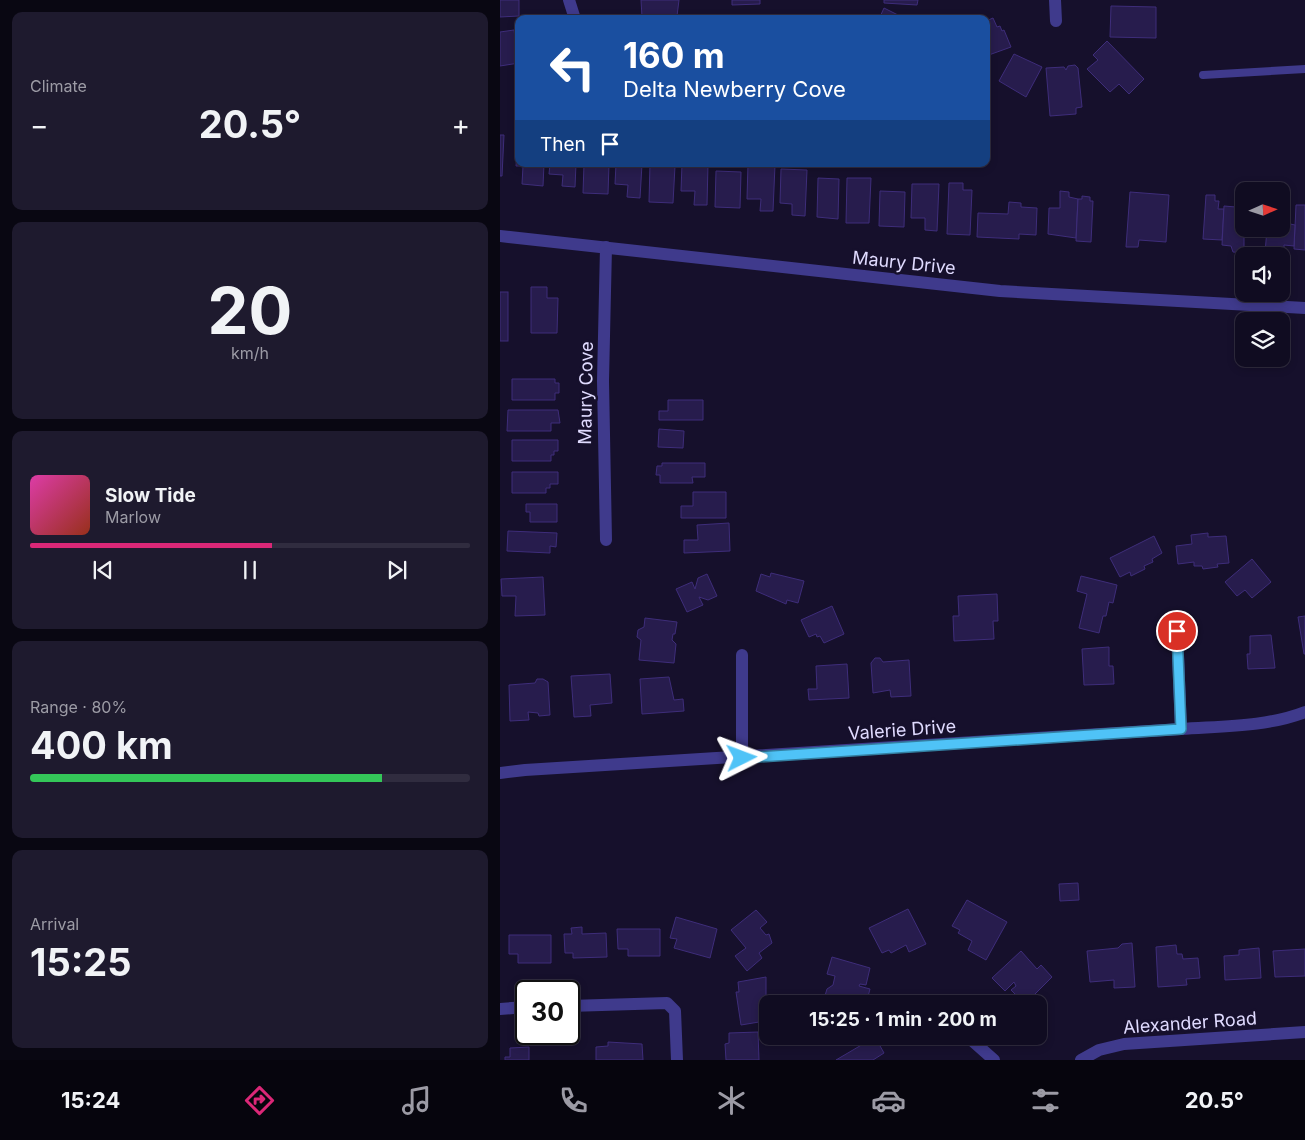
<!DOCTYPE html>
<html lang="en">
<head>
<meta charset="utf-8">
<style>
	:root { --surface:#100c21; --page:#1e1a2e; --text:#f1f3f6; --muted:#9c9ba5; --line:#302c3f; --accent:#db2777 }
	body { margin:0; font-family:Inter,sans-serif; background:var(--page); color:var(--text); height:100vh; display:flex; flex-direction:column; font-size:19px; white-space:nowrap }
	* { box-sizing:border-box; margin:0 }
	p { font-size:16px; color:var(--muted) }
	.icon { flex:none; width:28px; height:28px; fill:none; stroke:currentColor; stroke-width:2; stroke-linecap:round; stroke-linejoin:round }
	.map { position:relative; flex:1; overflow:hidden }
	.sheet { display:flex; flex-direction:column; gap:12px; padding:12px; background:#090712; width:500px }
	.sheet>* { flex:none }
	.hud { position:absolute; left:15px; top:15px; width:475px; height:152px; border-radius:10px; box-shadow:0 2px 8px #0003,0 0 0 1px var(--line); background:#1a4fa0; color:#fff; overflow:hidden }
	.needle { width:32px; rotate:87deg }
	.controls { position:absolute; left:735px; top:182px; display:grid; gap:10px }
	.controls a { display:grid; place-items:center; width:55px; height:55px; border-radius:10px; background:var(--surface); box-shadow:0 2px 8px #0003,0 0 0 1px var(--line); font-size:25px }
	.speed { position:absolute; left:15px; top:980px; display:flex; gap:10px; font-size:25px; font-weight:700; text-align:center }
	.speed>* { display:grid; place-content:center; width:65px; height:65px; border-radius:50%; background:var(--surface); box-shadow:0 2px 8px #0003,0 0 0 1px var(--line); line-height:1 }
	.speed .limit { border:2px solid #111; border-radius:8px; background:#fff; color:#111 }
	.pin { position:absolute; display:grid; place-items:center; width:42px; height:42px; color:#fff; margin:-21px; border:2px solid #fff; border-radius:50%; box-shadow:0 1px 5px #0007 }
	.me { position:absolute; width:55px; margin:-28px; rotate:87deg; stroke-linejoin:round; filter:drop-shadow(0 0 4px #0008) }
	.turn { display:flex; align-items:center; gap:18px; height:105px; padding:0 25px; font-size:22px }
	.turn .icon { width:65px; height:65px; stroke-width:2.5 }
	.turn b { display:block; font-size:35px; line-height:42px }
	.then { display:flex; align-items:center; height:48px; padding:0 25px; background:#0003; gap:10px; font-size:19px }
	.big { font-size:38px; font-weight:700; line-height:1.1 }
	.sheet .tile { flex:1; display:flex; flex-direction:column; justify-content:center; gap:8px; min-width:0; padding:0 18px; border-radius:10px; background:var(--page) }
	.sheet .dial { align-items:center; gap:0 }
	.dial b { font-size:65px; line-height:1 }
	.song { display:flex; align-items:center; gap:15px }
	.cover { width:60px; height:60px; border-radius:8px; background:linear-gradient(135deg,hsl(320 70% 55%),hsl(10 70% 35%)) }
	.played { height:5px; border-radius:2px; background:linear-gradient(90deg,var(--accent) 55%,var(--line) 55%) }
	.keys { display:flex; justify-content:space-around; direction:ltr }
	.heat { display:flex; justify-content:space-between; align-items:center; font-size:28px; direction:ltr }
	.charge { height:8px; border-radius:4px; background:linear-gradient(90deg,#34c759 80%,var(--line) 0) }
	.trip { position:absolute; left:259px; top:995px; width:288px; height:50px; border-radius:10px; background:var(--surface); box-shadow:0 2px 8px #0003,0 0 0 1px var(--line); font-weight:700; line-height:50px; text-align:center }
	.menu { display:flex; height:80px; justify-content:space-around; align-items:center; background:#06050d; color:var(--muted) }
	.menu .icon { width:35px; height:35px }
	.menu .selected { color:var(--accent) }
	.menu b { font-size:22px; color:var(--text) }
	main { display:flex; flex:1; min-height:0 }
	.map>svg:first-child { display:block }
	.building { fill:#271c4d; stroke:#3e2d7a }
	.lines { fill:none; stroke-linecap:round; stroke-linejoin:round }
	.lane { stroke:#3f3a8c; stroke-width:8 }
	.street { stroke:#3f3a8c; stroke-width:12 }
	.route-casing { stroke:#337fa1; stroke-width:12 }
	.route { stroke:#4fc3f7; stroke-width:9 }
	.labels { text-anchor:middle; stroke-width:5; stroke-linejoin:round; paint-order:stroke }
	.street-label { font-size:18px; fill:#e0dbff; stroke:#16102c }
</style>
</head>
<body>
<main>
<section class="sheet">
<div class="tile"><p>Climate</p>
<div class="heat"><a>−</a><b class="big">20.5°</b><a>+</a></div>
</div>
<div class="tile dial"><b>20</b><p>km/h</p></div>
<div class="tile">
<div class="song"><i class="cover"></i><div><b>Slow Tide</b><p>Marlow</p></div></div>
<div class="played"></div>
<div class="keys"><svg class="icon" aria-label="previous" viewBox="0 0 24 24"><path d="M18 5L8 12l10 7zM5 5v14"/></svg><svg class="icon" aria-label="pause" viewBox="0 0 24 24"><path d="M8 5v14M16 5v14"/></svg><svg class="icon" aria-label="next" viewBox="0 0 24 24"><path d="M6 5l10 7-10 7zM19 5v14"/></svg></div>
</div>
<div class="tile"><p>Range · 80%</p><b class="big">400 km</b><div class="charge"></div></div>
<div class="tile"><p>Arrival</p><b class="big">15:25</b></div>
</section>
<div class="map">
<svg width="805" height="1060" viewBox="0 0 805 1060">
	<rect width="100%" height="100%" fill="#16102c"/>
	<g class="building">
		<polygon points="0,0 19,0 19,16 0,17"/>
		<polygon points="141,0 179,0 177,16 142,17"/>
		<polygon points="232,0 260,0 260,4 232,5"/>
		<polygon points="384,0 418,0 417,5 384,3"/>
		<polygon points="611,6 656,7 656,38 610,37"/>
		<polygon points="384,8 406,19 379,19"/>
		<polygon points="493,18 497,27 500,26 502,31 504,30 511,47 486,56 486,21"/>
		<polygon points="14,30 15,38 19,38 19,63 0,66 0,32"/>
		<polygon points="607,41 644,79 629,94 619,84 610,92 587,69 598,60 593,55"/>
		<polygon points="514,54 542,67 526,97 499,81"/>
		<polygon points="575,65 578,68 582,107 576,108 576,114 550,116 546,68 564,67 566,70 568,66"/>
		<polygon points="0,135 4,135 2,176 0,176"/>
		<polygon points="18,140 19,164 44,164 43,186 22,184 23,166 16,166"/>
		<polygon points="50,164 76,164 75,187 62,186 63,175 49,174"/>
		<polygon points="84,164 109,164 108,194 83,193"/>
		<polygon points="116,164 142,164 140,198 127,197 128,185 115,184"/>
		<polygon points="150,164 175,166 173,203 149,202"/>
		<polygon points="182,164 208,164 207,205 194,205 195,191 181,191"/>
		<polygon points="248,164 275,165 273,211 260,211 261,199 247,199"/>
		<polygon points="281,169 307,170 305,216 292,215 292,204 280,203"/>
		<polygon points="216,171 241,172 240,208 215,207"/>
		<polygon points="318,178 339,179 338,219 317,217"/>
		<polygon points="347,178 371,178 369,223 346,223"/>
		<polygon points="449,183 463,183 463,190 472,190 470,235 447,234"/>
		<polygon points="412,184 439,184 437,231 425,230 425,218 411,218"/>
		<polygon points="380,191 405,192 404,227 379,226"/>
		<polygon points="560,191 569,192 569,197 578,199 576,238 548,234 549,208 560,208"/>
		<polygon points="630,192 669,195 666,242 639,240 638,247 626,247"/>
		<polygon points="706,195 715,195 715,201 719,201 718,209 724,209 722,240 703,239"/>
		<polygon points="582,196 590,197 590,201 593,201 591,242 576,241 578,199 582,199"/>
		<polygon points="737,199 744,200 744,253 733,252 731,246 722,245 724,206 736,207"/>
		<polygon points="509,202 521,203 521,207 537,208 536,235 519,234 519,239 477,237 478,213 508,214"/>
		<polygon points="796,205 805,205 805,250 794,249"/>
		<polygon points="781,212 781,222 795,225 794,246 784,245 784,254 765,253 767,229 781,229"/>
		<polygon points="31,287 47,287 47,298 58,298 57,333 31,333"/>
		<rect x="0" y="292" width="8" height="49"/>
		<polygon points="12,379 55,379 55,383 59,383 59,393 55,393 55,400 12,400"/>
		<polygon points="168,400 203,400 203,420 159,420 159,411 168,411"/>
		<polygon points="8,410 58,410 60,423 51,423 51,431 7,431"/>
		<polygon points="159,429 184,431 183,448 158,447"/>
		<polygon points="12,440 58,440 58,451 54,451 54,455 51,455 51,461 12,461"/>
		<polygon points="162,463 205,463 205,477 192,477 193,483 160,483 160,475 156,475 157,466 162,466"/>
		<polygon points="12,472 58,472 58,484 50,484 50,488 46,488 46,493 12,493"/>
		<polygon points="193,492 226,492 226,518 181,518 181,506 193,506"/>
		<polygon points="26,504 57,504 57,522 30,522 30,512 26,512"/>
		<polygon points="229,523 230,551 184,553 184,540 198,540 197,525"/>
		<polygon points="8,531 57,533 56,547 50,546 50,553 7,551"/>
		<polygon points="708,533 708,537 726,536 729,563 717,564 718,567 703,569 702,566 694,566 694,562 678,564 676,546 692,544 691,535"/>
		<polygon points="654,536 662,553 652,559 653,562 644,566 645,569 631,576 630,572 620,577 610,558"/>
		<polygon points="752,559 771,582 752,598 745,590 737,596 725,582"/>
		<polygon points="271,573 304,581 298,603 287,600 286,604 256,591 261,574 270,577"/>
		<polygon points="207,574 217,596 208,600 199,597 203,605 187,612 176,589 192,582 195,589 198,578"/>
		<polygon points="581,576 617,585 613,603 609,602 606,616 603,616 599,633 579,628 587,594 577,591"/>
		<polygon points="43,577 45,615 15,616 16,596 2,596 1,579"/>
		<polygon points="497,594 498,621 493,621 494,639 454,641 453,616 459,616 458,596"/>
		<polygon points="332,606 344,634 324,643 320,636 317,637 316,634 309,637 301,620"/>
		<polygon points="805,616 805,654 804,654 798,617"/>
		<polygon points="145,618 177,622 175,634 173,634 172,640 176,644 174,663 139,660 141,640 137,637 138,630 144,627"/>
		<polygon points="771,635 775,668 748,669 747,654 750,654 750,636"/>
		<polygon points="609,647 609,666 613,666 614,684 584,685 582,649"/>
		<polygon points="375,658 380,658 383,662 409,660 411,696 391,697 390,690 373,693 371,663"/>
		<polygon points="347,664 349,698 309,700 308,689 317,689 316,666"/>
		<polygon points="110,674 112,703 90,705 91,716 74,717 71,676"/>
		<polygon points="169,677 174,700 183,699 184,711 142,714 140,679"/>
		<polygon points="37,679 43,679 48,682 50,715 39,716 38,713 28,712 29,720 10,721 9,685 35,683"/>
		<polygon points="578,883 579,900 560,901 559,884"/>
		<polygon points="467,900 507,922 486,960 468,950 472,941 458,933 460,930 452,926"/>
		<polygon points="408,909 426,944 409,952 406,945 391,953 389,950 382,953 369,928"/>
		<polygon points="256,910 267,922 260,928 266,935 269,934 272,943 259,953 262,958 247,971 235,956 246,948 231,930"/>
		<polygon points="176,917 217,929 210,958 174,948 177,939 170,938"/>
		<polygon points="82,927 82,934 106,933 107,957 73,958 73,953 65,953 64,934 72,934 71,928"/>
		<polygon points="117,929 160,929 160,956 128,956 128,949 118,949"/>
		<polygon points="9,935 51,935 51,963 18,963 18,954 9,954"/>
		<polygon points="632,943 635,987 614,988 614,980 590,982 587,951 618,948 622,944"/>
		<polygon points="676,945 677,954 682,954 683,959 698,958 700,978 686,979 687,985 658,987 656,947"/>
		<polygon points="759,948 761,978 725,980 724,956 739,955 739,950"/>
		<polygon points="805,949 805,976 775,977 773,951"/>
		<polygon points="521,951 537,969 541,965 552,977 525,1004 511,990 516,986 514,982 505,991 492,978"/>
		<polygon points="332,957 370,968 366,985 360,984 359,986 370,989 366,1004 341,1004 324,999 327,989 333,985 335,976 327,974"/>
		<polygon points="266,977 266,998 262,999 265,1021 241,1025 236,992 239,992 238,982"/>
		<polygon points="258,1032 259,1060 226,1060 225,1044 229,1043 229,1033"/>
		<polygon points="375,1037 384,1053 373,1060 336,1060"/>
		<polygon points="108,1042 142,1044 143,1060 96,1060 96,1047 108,1046"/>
		<polygon points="29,1047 29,1060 5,1060 5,1057 10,1057 10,1048"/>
	</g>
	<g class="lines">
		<polyline class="lane" points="703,75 805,69"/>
		<g class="street">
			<polyline points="69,0 75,19"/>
			<polyline points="555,0 556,21"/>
			<polyline points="0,236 500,291 805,308"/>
			<polyline points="106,540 103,381 106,247"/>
			<polyline points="677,631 681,729"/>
			<polyline points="242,758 242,655"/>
			<path d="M0 773 25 770 681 729C723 726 766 727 805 712"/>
			<polyline points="69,1006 167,1003 175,1011 177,1060"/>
			<polyline points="0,1009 26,1007"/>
			<polyline points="467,1036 494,1060"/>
			<polyline points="581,1060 599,1050 624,1044 805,1032"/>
		</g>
	</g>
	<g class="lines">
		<g class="route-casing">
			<polyline id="route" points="242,758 681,729 677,631"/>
		</g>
		<use href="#route" class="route"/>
	</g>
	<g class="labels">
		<g class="street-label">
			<text transform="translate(404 263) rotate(6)" y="6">Maury Drive</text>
			<text transform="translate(86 393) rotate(-89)" y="6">Maury Cove</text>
			<text transform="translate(402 730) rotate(-4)" y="6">Valerie Drive</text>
			<text transform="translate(690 1023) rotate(-4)" y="6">Alexander Road</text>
		</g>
	</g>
</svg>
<div class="controls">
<a><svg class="needle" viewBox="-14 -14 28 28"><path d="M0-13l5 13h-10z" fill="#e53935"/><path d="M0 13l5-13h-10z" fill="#9c9ba5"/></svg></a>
<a><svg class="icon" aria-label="sound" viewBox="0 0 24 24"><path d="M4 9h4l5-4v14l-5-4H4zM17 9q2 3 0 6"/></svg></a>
<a><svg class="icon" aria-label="layers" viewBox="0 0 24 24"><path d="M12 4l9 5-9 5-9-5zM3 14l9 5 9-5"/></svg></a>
</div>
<div class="speed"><div class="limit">30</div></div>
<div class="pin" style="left:677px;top:631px;background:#d93025"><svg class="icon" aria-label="arrive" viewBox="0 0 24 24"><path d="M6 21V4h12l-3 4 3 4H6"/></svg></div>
<svg class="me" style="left:242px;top:758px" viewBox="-20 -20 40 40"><path d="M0-17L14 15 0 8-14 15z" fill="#4fc3f7" stroke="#fff" stroke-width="4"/></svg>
<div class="trip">15:25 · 1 min · 200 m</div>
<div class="hud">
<div class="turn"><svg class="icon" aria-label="left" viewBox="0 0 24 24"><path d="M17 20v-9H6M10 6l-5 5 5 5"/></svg><div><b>160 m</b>Delta Newberry Cove</div></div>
<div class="then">Then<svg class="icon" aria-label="arrive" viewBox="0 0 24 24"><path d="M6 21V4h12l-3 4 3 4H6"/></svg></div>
</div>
</div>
</main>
<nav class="menu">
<b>15:24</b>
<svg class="icon selected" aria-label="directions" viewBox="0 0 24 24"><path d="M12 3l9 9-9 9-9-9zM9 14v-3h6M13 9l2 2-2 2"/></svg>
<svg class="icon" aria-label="music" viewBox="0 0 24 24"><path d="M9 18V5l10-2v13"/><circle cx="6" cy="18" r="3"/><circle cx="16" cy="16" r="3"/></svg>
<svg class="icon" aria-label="phone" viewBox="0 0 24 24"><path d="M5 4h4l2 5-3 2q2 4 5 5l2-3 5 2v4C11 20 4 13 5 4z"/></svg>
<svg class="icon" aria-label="climate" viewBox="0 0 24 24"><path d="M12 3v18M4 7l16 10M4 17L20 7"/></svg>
<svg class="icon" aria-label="car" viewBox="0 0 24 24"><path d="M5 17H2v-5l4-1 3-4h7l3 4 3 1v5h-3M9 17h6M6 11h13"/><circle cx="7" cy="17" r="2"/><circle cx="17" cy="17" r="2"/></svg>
<svg class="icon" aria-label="filters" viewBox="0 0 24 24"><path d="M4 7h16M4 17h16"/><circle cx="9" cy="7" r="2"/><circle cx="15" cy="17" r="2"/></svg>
<b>20.5°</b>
</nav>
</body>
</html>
